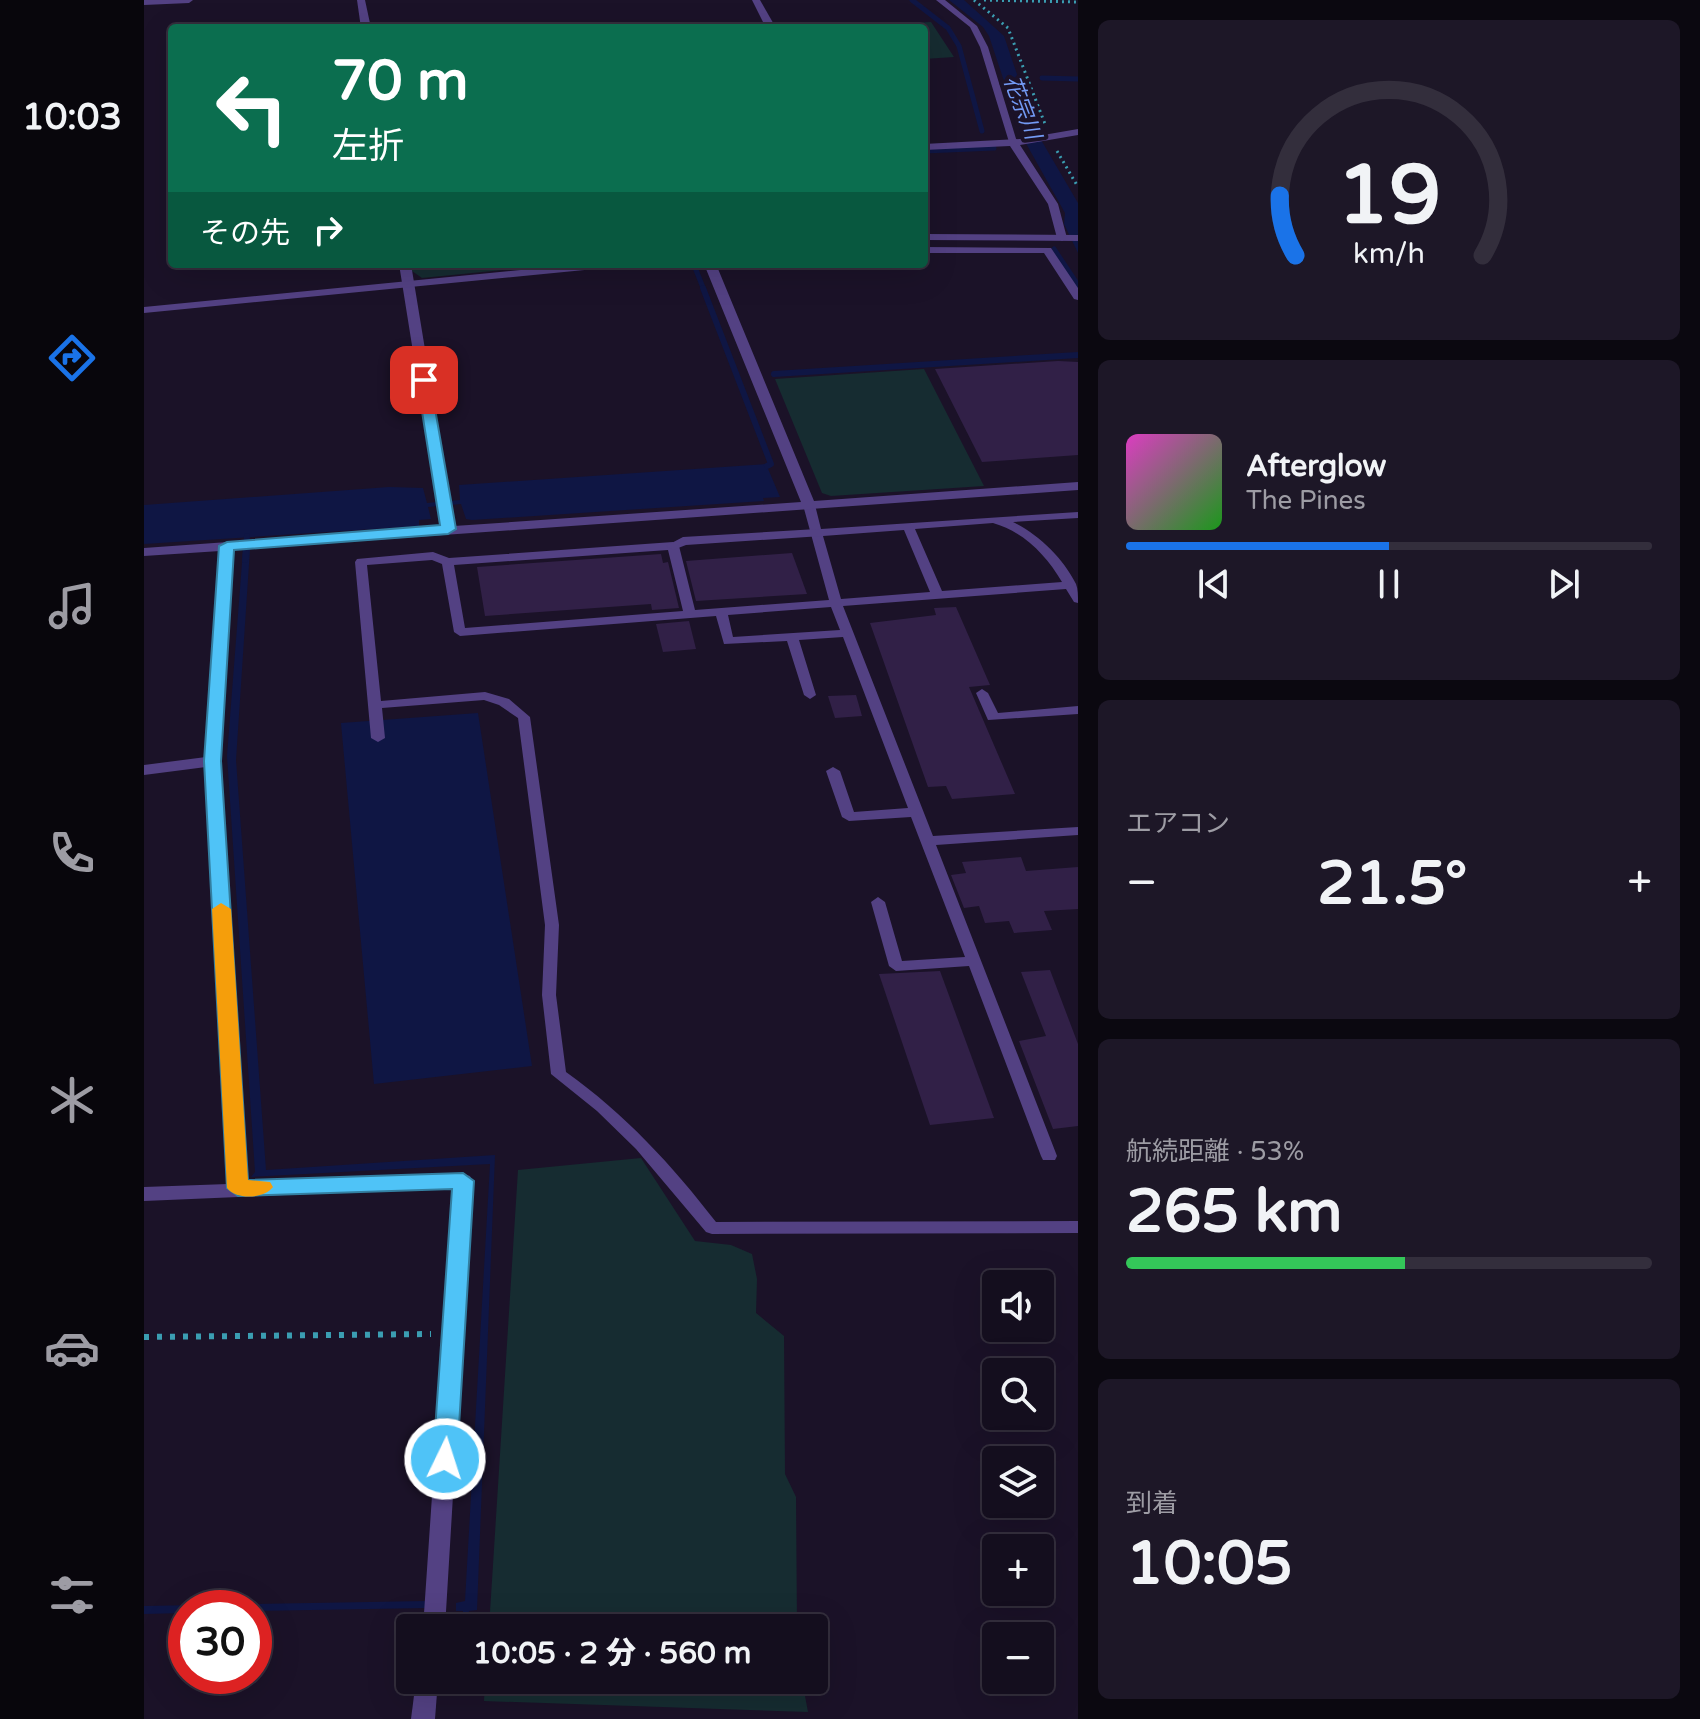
<!DOCTYPE html>
<html lang="ja">
<head>
<meta charset="utf-8">
<style>
	:root { --surface:#140e1e; --page:#1d1727; --text:#f1f3f6; --muted:#9d9ca4; --line:#332e3c; --accent:#1a73e8 }
	body { margin:0; font-family:"Varela Round","Noto Sans JP",sans-serif; background:var(--page); color:var(--text); height:100vh; display:flex; flex-direction:column; font-size:30px; white-space:nowrap }
	* { box-sizing:border-box; margin:0 }
	p { font-size:26px; color:var(--muted) }
	.icon { flex:none; width:44px; height:44px; fill:none; stroke:currentColor; stroke-width:2; stroke-linecap:round; stroke-linejoin:round }
	.map { position:relative; flex:1; overflow:hidden }
	.sheet { display:flex; flex-direction:column; gap:20px; padding:20px; background:#0b0810; width:622px }
	.sheet>* { flex:none }
	.banner { position:absolute; left:24px; top:24px; width:760px; height:244px; border-radius:8px; box-shadow:0 8px 32px #0002,0 0 0 2px var(--line); background:#0b6e4f; color:#fff; overflow:hidden }
	.fabs { position:absolute; left:838px; top:1270px; display:grid; gap:16px }
	.fabs a { display:grid; place-items:center; width:72px; height:72px; border-radius:8px; background:var(--surface); box-shadow:0 8px 32px #0002,0 0 0 2px var(--line); font-size:40px }
	.speed { position:absolute; left:24px; top:1590px; display:flex; gap:16px; font-size:40px; font-weight:700; text-align:center }
	.speed>* { display:grid; place-content:center; width:104px; height:104px; border-radius:50%; background:var(--surface); box-shadow:0 8px 32px #0002,0 0 0 2px var(--line); line-height:1 }
	.speed .limit { border:12px solid #d22; background:#fff; color:#111 }
	.pin { position:absolute; display:grid; place-items:center; width:68px; height:68px; color:#fff; margin:-34px; border-radius:16px; box-shadow:0 4px 12px #0006 }
	.me { position:absolute; width:88px; margin:-44px; rotate:4deg; stroke-linejoin:round; filter:drop-shadow(0 0 6px #0008) }
	.turn { display:flex; align-items:center; gap:28px; height:168px; padding:0 32px; font-size:36px }
	.turn .icon { width:104px; height:104px; stroke-width:2.5 }
	.turn b { display:block; font-size:56px; line-height:68px }
	.then { display:flex; align-items:center; height:76px; padding:0 32px; background:#0003; gap:16px; font-size:30px }
	.big { font-size:60px; font-weight:800; line-height:1.1 }
	.sheet .widget { flex:1; display:flex; flex-direction:column; justify-content:center; gap:12px; min-width:0; padding:0 28px; border-radius:12px; background:var(--page) }
	.sheet .dial { align-items:center; gap:0 }
	.dial svg { height:208px; overflow:visible; fill:none; stroke:var(--line); stroke-width:7; stroke-linecap:round; text-anchor:middle }
	.dial text { fill:var(--text); stroke:none }
	.song { display:flex; align-items:center; gap:24px }
	.cover { width:96px; height:96px; border-radius:12px; background:linear-gradient(135deg,hsl(310 70% 55%),hsl(120 70% 35%)) }
	.played { height:8px; border-radius:4px; background:linear-gradient(90deg,var(--accent) 50%,var(--line) 50%) }
	.keys { display:flex; justify-content:space-around; direction:ltr }
	.heat { display:flex; justify-content:space-between; align-items:center; font-size:44px; direction:ltr }
	.charge { height:12px; border-radius:6px; background:linear-gradient(90deg,#34c759 53%,var(--line) 0) }
	.trip { position:absolute; left:252px; top:1614px; width:432px; height:80px; border-radius:8px; background:var(--surface); box-shadow:0 8px 32px #0002,0 0 0 2px var(--line); font-weight:800; line-height:80px; text-align:center }
	main { display:flex; flex:1; min-height:0 }
	.tabs { display:flex; flex-direction:column; width:144px; justify-content:space-around; align-items:center; background:#08060c; color:var(--muted) }
	.tabs .icon { width:56px; height:56px }
	.tabs .selected { color:var(--accent) }
	.tabs b { font-size:36px; color:var(--text) }
	.map>svg:first-child { display:block }
	.green { fill:#162c31 }
	.water { fill:#0f1644 }
	.lines { fill:none; stroke-linecap:round; stroke-linejoin:round }
	.stream-far1 { stroke:#0f1644; stroke-width:5 }
	.stream { stroke:#0f1644; stroke-width:6 }
	.building { fill:#312047 }
	.path-far1 { stroke:#3b9eb2; stroke-width:3; stroke-dasharray:2 4; stroke-linecap:butt }
	.path { stroke:#3b9eb2; stroke-width:6; stroke-dasharray:5 8; stroke-linecap:butt }
	.service { fill:#534183; fill-rule:evenodd }
	.minor { fill:#534183; fill-rule:evenodd }
	.tertiary { fill:#534183; fill-rule:evenodd }
	.route { fill:#4fc3f7; stroke:#337fa1; stroke-width:2 }
	.slow { fill:#f59e0b }
	.labels { text-anchor:middle; stroke-width:8; stroke-linejoin:round; paint-order:stroke }
	.far-water-label { font-size:22px; font-style:italic; fill:#739af4; stroke:#1b1228 }
</style>
</head>
<body>
<main>
<nav class="tabs">
<b>10:03</b>
<svg class="icon selected" aria-label="directions" viewBox="0 0 24 24"><path d="M12 3l9 9-9 9-9-9zM9 14v-3h6M13 9l2 2-2 2"/></svg>
<svg class="icon" aria-label="music" viewBox="0 0 24 24"><path d="M9 18V5l10-2v13"/><circle cx="6" cy="18" r="3"/><circle cx="16" cy="16" r="3"/></svg>
<svg class="icon" aria-label="phone" viewBox="0 0 24 24"><path d="M5 4h4l2 5-3 2q2 4 5 5l2-3 5 2v4C11 20 4 13 5 4z"/></svg>
<svg class="icon" aria-label="climate" viewBox="0 0 24 24"><path d="M12 3v18M4 7l16 10M4 17L20 7"/></svg>
<svg class="icon" aria-label="car" viewBox="0 0 24 24"><path d="M5 17H2v-5l4-1 3-4h7l3 4 3 1v5h-3M9 17h6M6 11h13"/><circle cx="7" cy="17" r="2"/><circle cx="17" cy="17" r="2"/></svg>
<svg class="icon" aria-label="filters" viewBox="0 0 24 24"><path d="M4 7h16M4 17h16"/><circle cx="9" cy="7" r="2"/><circle cx="15" cy="17" r="2"/></svg>
</nav>
<div class="map">
<svg width="934" height="1719" viewBox="0 0 934 1719">
	<rect width="100%" height="100%" fill="#1b1228"/>
	<g class="green">
		<polygon points="787,22 810,57 780,59 780,28 669,28"/>
		<polygon points="267,264 400,264 400,266 278,278 268,271"/>
		<polygon points="780,369 840,486 687,496 678,493 631,379"/>
		<polygon points="497,1158 551,1241 587,1245 608,1254 613,1279 612,1313 640,1336 641,1474 652,1497 653,1628 345,1628 374,1170"/>
		<polygon points="341,1680 658,1680 664,1712 340,1701"/>
	</g>
	<g class="water">
		<polygon points="805,0 820,0 860,36 893,133 934,203 934,253 920,224 921,213 879,138 845,36 839,27"/>
		<polygon points="622,464 636,497 619,498 620,501 328,520 322,519 317,504 284,507 287,519 275,520 275,526 0,544 0,505 245,487 279,488 283,503 316,500 315,485"/>
		<polygon points="106,549 92,760 122,1170 351,1155 333,1610 325,1611 323,1628 317,1628 319,1611 312,1611 312,1603 321,1601 346,1164 107,1177 111,1172 83,756 99,550"/>
		<polygon points="334,713 388,1066 230,1084 197,723"/>
		<polygon points="283,1601 282,1608 110,1611 110,1608 42,1608 42,1613 0,1614 0,1606"/>
	</g>
	<g class="lines">
		<g class="stream-far1">
			<polyline points="768,0 804,28 815,46 838,131"/>
			<polyline points="898,78 934,79"/>
			<polyline points="780,151 850,148"/>
			<polyline points="910,249 934,285"/>
			<polyline points="550,265 560,290"/>
		</g>
		<g class="stream">
			<polyline points="559,288 627,464 623,466"/>
			<polyline points="630,374 934,355"/>
			<polyline points="101,560 103,536"/>
		</g>
	</g>
	<g class="building">
		<polygon points="914,361 934,362 934,455 838,462 791,369"/>
		<polygon points="648,553 663,594 552,601 542,561"/>
		<polygon points="517,554 519,563 524,562 535,608 508,610 507,604 341,616 333,567"/>
		<polygon points="812,607 846,685 825,687 871,794 808,799 802,786 784,787 726,623 792,615 790,608"/>
		<polygon points="545,621 552,649 519,652 512,624"/>
		<polygon points="712,695 718,716 691,718 684,696"/>
		<polygon points="877,857 882,871 934,867 934,909 900,911 908,930 870,933 865,921 841,923 835,906 820,908 807,875 822,873 818,862"/>
		<polygon points="906,970 934,1044 934,1126 909,1129 875,1041 902,1036 877,972"/>
		<polygon points="796,971 850,1118 786,1125 735,974"/>
	</g>
	<g class="lines">
		<g class="path-far1">
			<polyline points="830,0 864,28 901,124"/>
			<polyline points="840,0 934,2"/>
			<polyline points="913,151 934,187"/>
		</g>
		<polyline class="path" points="0,1337 287,1334"/>
		<g class="service">
			<polygon points="792,0 801,0 833,26 844,47 873,142 872,144 865,142 836,47 826,27"/>
			<path d="M665 502 671 505 677 529 934 512V518L869 522C895 535 919 558 932 584 934 589 934 596 934 603L930 602 922 589 699 606 789 836 934 827V835L792 845 913 1156 911 1160H899L897 1156 825 966 752 971 745 966 727 902 734 897 741 902 758 961 821 957 767 817 705 821 698 817 682 771 689 767 696 771 710 812 764 808 699 637 655 640 672 695 666 699 660 695 643 641 580 644 572 616 316 636 310 632 298 564 288 560 223 565 237 701 341 692 365 699 386 717 415 925 412 995 422 1072C481 1114 528 1165 572 1222L934 1221V1233L568 1234 562 1232 492 1149 453 1111 407 1074 398 995 401 925 374 718 355 705 340 700 238 708 241 738 234 742 227 738 211 562 213 559 289 552 305 558 529 542 535 546 551 610 685 600 659 505ZM849 523C880 532 902 555 918 582L798 591 771 529ZM760 530 786 592 697 599 679 536ZM524 550 539 611 321 628 310 565ZM687 607 696 630 589 637 584 615Z"/>
			<polygon points="838,689 844,693 854,713 934,706 934,714 844,720 832,693"/>
		</g>
		<g class="minor">
			<polygon points="0,0 49,0 45,3 0,5"/>
			<polygon points="213,0 221,0 227,28 217,28"/>
			<polygon points="608,0 616,0 632,28 622,28"/>
			<polygon points="934,129 934,135 876,145 914,204 923,238 918,241 913,238 904,204 866,146 780,150 780,144 876,139"/>
			<polygon points="780,247 907,248 934,288 934,300 930,299 900,253 780,253"/>
			<polygon points="255,264 267,264 310,526 657,502 560,264 572,264 670,501 934,482 934,490 89,550 77,761 103,1183 319,1174 326,1176 328,1181 301,1628 279,1628 309,1188 0,1201 0,1187 84,1184 62,767 0,775 0,765 62,757 76,551 0,556 0,548 297,527"/>
			<polygon points="673,529 678,530 678,536 542,545 529,550 522,546 539,537"/>
			<polygon points="272,1680 294,1680 291,1719 267,1719"/>
		</g>
		<g class="tertiary">
			<polygon points="780,234 934,235 934,241 780,240"/>
			<polygon points="437,264 477,264 471,267 0,313 0,307"/>
		</g>
	</g>
	<polygon class="route" points="280,376 286,380 312,529 304,534 90,550 77,761 104,1180 319,1173 330,1181 313,1459 310,1466 301,1469 293,1466 289,1459 308,1189 94,1196 83,1188 60,761 75,546 83,542 296,525 273,380"/>
	<path class="slow" d="M77 903 87 909 104 1180 126 1182 129 1187C120 1199 92 1200 83 1188L68 909Z"/>
	<g class="labels">
		<g class="far-water-label">
			<text transform="translate(879 107) rotate(69)" y="8">花宗川</text>
		</g>
	</g>
</svg>
<div class="fabs">
<a><svg class="icon" aria-label="sound" viewBox="0 0 24 24"><path d="M4 9h4l5-4v14l-5-4H4zM17 9q2 3 0 6"/></svg></a>
<a><svg class="icon" aria-label="search" viewBox="0 0 24 24"><circle cx="10" cy="10" r="6"/><path d="M15 15l6 6"/></svg></a>
<a><svg class="icon" aria-label="layers" viewBox="0 0 24 24"><path d="M12 4l9 5-9 5-9-5zM3 14l9 5 9-5"/></svg></a>
<a>+</a>
<a>−</a>
</div>
<div class="speed"><div class="limit">30</div></div>
<div class="pin" style="left:280px;top:380px;background:#d93025"><svg class="icon" aria-label="arrive" viewBox="0 0 24 24"><path d="M6 21V4h12l-3 4 3 4H6"/></svg></div>
<svg class="me" style="left:301px;top:1459px" viewBox="-20 -20 40 40"><circle r="17" fill="#4fc3f7" stroke="#fff" stroke-width="3"/><path d="M0-11L8 9 0 5-8 9z" fill="#fff"/></svg>
<div class="trip">10:05 · 2 分 · 560 m</div>
<div class="banner">
<div class="turn"><svg class="icon" aria-label="left" viewBox="0 0 24 24"><path d="M17 20v-9H6M10 6l-5 5 5 5"/></svg><div><b>70 m</b>左折</div></div>
<div class="then">その先<svg class="icon" aria-label="right" viewBox="0 0 24 24"><path d="M7 20v-9h11M14 6l5 5-5 5"/></svg></div>
</div>
</div>
<section class="sheet">
<div class="widget dial"><svg viewBox="0 0 100 80">
<path d="M14 69A42 42 0 1 1 86 69"/>
<path d="M14 69A42 42 0 0 1 8 46" stroke="#1a73e8"/>
<text x="50" y="56" font-size="32" font-weight="700">19</text>
<text x="50" y="72" font-size="11">km/h</text>
</svg></div>
<div class="widget">
<div class="song"><i class="cover"></i><div><b>Afterglow</b><p>The Pines</p></div></div>
<div class="played"></div>
<div class="keys"><svg class="icon" aria-label="previous" viewBox="0 0 24 24"><path d="M18 5L8 12l10 7zM5 5v14"/></svg><svg class="icon" aria-label="pause" viewBox="0 0 24 24"><path d="M8 5v14M16 5v14"/></svg><svg class="icon" aria-label="next" viewBox="0 0 24 24"><path d="M6 5l10 7-10 7zM19 5v14"/></svg></div>
</div>
<div class="widget"><p>エアコン</p>
<div class="heat"><a>−</a><b class="big">21.5°</b><a>+</a></div>
</div>
<div class="widget"><p>航続距離 · 53%</p><b class="big">265 km</b><div class="charge"></div></div>
<div class="widget"><p>到着</p><b class="big">10:05</b></div>
</section>
</main>
</body>
</html>
